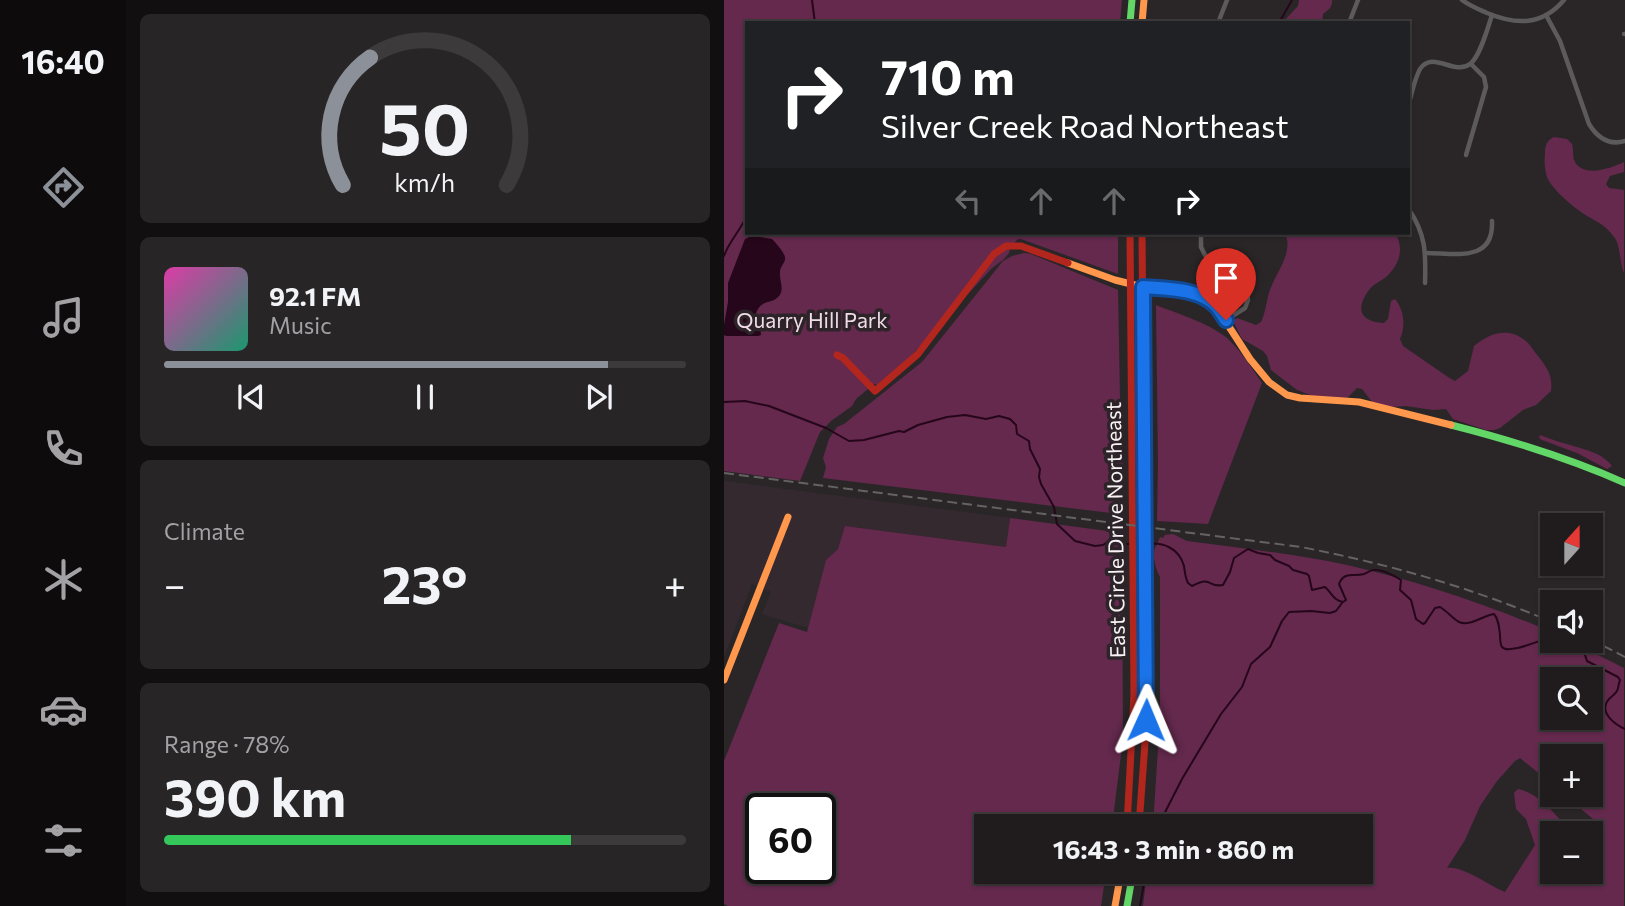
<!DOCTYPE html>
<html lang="en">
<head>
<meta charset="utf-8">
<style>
	:root { --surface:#201c1e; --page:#282527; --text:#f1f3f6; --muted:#a2a1a4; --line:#3d3a3c; --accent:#8c9099 }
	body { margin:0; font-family:Commissioner,sans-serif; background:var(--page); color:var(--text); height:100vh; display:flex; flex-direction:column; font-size:26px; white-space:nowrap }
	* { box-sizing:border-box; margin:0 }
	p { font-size:23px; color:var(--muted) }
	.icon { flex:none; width:38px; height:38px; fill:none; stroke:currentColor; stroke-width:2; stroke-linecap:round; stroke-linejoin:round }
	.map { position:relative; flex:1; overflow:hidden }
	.drawer { display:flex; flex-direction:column; gap:14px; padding:14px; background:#120f10; width:598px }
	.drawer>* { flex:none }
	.hud { position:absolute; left:21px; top:21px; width:665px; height:214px; border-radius:0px; box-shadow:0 2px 5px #0004,0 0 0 2px var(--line); background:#202124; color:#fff; overflow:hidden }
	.needle { width:46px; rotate:21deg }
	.tools { position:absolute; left:816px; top:513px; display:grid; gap:14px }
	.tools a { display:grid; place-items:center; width:63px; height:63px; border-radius:0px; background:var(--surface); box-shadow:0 2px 5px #0004,0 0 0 2px var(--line); font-size:35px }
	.speed { position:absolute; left:21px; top:793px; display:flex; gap:14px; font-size:35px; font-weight:700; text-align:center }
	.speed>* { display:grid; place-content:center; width:91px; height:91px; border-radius:50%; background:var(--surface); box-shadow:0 2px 5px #0004,0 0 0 2px var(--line); line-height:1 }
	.speed .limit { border:4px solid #111; border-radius:10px; background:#fff; color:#111 }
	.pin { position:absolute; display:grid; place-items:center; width:60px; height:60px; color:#fff; margin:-72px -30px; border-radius:50% 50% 50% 0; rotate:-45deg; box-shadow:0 0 7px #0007 }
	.pin .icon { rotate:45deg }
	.me { position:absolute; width:77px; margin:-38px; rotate:1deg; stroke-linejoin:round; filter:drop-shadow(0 0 5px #0008) }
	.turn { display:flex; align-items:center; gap:24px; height:147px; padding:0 21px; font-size:32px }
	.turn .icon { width:91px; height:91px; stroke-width:2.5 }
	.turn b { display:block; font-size:49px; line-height:60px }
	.lanes { display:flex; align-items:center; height:66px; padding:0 21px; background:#0003; justify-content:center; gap:35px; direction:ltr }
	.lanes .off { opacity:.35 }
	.big { font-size:52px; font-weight:700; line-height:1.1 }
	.drawer .card { flex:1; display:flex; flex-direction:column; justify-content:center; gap:10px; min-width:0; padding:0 24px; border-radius:10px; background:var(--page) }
	.drawer .dial { align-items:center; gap:0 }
	.dial svg { height:182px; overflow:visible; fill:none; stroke:var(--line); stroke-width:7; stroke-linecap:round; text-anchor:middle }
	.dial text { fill:var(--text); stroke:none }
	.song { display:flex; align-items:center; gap:21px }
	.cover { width:84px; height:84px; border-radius:10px; background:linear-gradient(135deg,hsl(320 70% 55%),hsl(160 70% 35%)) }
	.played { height:7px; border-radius:4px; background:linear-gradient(90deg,var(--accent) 85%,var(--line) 85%) }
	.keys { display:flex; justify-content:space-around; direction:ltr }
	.heat { display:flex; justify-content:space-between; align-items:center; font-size:38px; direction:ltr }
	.charge { height:10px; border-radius:5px; background:linear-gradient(90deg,#34c759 78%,var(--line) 0) }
	.trip { position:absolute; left:250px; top:814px; width:399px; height:70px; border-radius:0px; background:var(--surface); box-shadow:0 2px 5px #0004,0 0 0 2px var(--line); font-weight:700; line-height:70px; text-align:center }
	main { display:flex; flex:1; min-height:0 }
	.tabs { display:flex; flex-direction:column; width:126px; justify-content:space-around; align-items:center; background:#0d0b0c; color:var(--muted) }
	.tabs .icon { width:49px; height:49px }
	.tabs .current { color:var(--accent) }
	.tabs b { font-size:32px; color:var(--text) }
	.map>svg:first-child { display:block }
	.built { fill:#352930 }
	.green { fill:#64294d; fill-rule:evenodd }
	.water { fill:#26061a }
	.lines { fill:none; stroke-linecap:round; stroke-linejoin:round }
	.stream { stroke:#26061a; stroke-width:2 }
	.street { stroke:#5c5a5b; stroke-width:4.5 }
	.fast { stroke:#63d668; stroke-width:7 }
	.slow { stroke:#ff974d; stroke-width:7 }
	.jam { stroke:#b3261e; stroke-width:7 }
	.rail { stroke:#646263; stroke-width:2; stroke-dasharray:10 5; stroke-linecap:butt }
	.route-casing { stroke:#114b97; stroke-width:18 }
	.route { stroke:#1a73e8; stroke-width:12 }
	.labels { text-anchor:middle; stroke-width:7; stroke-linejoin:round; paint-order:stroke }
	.park-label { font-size:21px; fill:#f1dbe7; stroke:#2c2428 }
	.street-label { font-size:21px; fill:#f8f2f5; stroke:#2c2428 }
</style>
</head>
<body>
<main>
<nav class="tabs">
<b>16:40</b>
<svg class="icon current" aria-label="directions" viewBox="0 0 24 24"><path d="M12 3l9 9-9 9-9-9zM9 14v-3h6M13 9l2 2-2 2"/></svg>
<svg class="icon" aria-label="music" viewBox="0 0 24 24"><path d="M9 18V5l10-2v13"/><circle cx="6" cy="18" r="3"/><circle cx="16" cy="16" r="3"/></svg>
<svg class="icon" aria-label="phone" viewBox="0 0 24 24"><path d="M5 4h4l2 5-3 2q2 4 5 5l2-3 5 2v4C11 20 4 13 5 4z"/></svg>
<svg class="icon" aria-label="climate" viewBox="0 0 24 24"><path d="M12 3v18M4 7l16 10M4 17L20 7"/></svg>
<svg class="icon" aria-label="car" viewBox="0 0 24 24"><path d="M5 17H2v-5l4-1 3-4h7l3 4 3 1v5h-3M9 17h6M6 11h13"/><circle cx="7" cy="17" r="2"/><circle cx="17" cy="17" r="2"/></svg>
<svg class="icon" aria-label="filters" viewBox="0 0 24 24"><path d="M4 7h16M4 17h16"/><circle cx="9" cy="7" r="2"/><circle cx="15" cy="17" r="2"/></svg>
</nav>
<section class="drawer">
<div class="card dial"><svg viewBox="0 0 100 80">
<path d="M14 69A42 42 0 1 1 86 69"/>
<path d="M14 69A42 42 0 0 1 26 13" stroke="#8c9099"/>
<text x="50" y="56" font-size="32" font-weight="700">50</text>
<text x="50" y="72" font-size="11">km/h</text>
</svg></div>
<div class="card">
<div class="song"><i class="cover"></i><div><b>92.1 FM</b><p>Music</p></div></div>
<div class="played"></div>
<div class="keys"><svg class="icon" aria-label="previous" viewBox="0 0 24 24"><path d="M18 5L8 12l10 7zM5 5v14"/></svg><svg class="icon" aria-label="pause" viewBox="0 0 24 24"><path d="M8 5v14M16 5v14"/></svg><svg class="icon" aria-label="next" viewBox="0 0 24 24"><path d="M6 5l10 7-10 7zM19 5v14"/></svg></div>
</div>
<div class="card"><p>Climate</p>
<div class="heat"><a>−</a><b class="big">23°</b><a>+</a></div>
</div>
<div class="card"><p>Range · 78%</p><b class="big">390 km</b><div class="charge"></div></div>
</section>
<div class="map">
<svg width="901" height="906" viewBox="0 0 901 906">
	<rect width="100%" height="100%" fill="#2a2628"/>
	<polygon class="built" points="0,481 286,518 282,547 122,526 114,549 102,560 84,628 38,614 47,592 28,584 0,657"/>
	<g class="green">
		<polygon points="0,0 398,0 396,23 23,23 23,233 394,233 394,274 297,239 294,239 287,246 285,253 280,259 267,269 187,356 154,385 150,384 132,399 128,406 107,421 96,432 76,481 0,471"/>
		<path d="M575 0H608C609 7 604 10 599 14L598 23H558L574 6Z"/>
		<path d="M830 137 843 139 848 144C850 150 848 157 851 162 860 178 888 168 900 162V172L886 176 882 184 885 188 900 190V273C895 262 897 245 890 237 882 226 877 224 865 217 854 211 832 193 825 181 821 174 820 163 821 154 821 146 822 141 830 137Z"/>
		<path d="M561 233H671C681 249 675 265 662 277 656 282 649 284 645 290 631 309 636 322 660 323L664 319 667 301 671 299C680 310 682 325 676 339L679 346 724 377 731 381 744 371 750 346C766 332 787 326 804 343 808 347 810 352 814 356 823 368 829 375 827 391L812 405 799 410 776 428 770 430H762L729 419 722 409 709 410 682 406 666 407 649 403 638 389 633 388 623 398 591 397 573 390 547 370 543 356 539 351 518 339 510 323V320L513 318 532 325 537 322C542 312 542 301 546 290 552 272 570 253 561 233Z"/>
		<polygon points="300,253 307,254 394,290 397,453 401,479 397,493 395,514 99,478 102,467 99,458 105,439 113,427 120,424 198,362 279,261 288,256"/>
		<path d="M432 305C454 314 485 323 503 338 517 351 527 367 538 383L484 524 433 521 434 463Z"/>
		<path d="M816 435C825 438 834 442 843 444 860 450 876 451 888 466L883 469 853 453 818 440 815 438Z"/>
		<path d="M286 518 398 533 399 739 388 826H262V872H382L377 906H4L0 904V761L55 623 83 632 102 560 114 549 121 526 282 547ZM37 808H96V868H37Z"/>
		<path d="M449 534 463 541C517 548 570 554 623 565 694 581 761 604 828 632V640L846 641 900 668V906H419L423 872H637V826H429L436 717V577C432 570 428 556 431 548 433 544 435 541 436 537L439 538 441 535ZM828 679H866V718H828ZM828 756H866V794L840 795 880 828 877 835 868 846H866V872H828V833H848C833 817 817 794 794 789L790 793 792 809 802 819 811 845 781 892C766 886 738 865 723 868L741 840 756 806 773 781 791 761 796 758 828 784Z"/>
	</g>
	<path class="water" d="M29 235H34L36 237 48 239C51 242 60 252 61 257 62 263 56 266 56 272 55 282 62 290 53 298 47 303 38 301 34 309 28 318 37 325 37 335L34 336H2L0 335V325L4 302V283L21 239Z"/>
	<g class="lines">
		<g class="stream">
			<polyline points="88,0 91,23"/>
			<polyline points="555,23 568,0"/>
			<path d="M0 256C5 241 17 230 23 215"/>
			<polyline points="0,402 21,401 45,406 102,428 125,441 140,440 175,431 180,432 194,425 223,417 241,415 262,419 275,416 286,419 292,425 293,434 305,441 306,449 316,469 315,477 317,484 330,507 333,524 351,541 371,546 379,545 388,539 399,544 407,544"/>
			<path d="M423 544C439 542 455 548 460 566 461 572 461 577 464 583L468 586C489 575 483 588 499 585L506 572 510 558 524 549 534 553 546 555 551 560 565 566 569 570 583 574 585 576 588 590 601 587C608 593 610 601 619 602L622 600 615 584C620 571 629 577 640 574 643 573 646 570 650 570 658 569 671 576 677 580L676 590 687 600 692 619 699 624 701 623 711 608 716 607C723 611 729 619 735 622 746 627 760 615 770 614 775 620 775 627 776 635 776 639 776 644 778 647 785 655 818 639 828 637"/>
			<path d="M844 640 853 645 860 652 863 661 894 677 896 680C895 682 894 690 893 691 890 696 884 698 882 704 878 715 892 725 901 729"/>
			<polyline points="434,826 458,779 497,714 518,687 527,664 546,647 558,621 565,612 587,611 606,613 612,611 618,603"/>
			<polyline points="416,906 422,872"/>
		</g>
		<g class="street">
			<path d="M738 0C746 6 754 9 763 13 792 25 818 26 840 0"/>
			<path d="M822 15 836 41 865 124C873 137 884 146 901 141"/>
			<polyline points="494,23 503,0"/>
			<polyline points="625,23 634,0"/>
			<polyline points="900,34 901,34"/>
			<path d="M684 106C688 94 690 80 696 69 709 50 730 76 746 64 756 57 764 27 768 15"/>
			<polyline points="742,155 762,87 760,77 747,64"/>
			<path d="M684 208C702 234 702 253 701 283"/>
			<polyline points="477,233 477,247 481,255 513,276 523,291 524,300 521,308 502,320"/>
			<path d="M702 253C731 253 770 263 768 221"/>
		</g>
		<g class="fast">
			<polyline points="406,23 408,0"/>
			<path d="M727 425C786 440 845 458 901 483"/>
			<polyline points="403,906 409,872"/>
		</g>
		<g class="slow">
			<polyline points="418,23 420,0"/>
			<polyline points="344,263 391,280 419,287 443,289 477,296 491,305 526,359 545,382 563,395 576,398 635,402 727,425"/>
			<polyline points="0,680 64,517"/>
			<polyline points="391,906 397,872"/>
		</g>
		<g class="jam">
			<polyline points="113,355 119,358 151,391 194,354 270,254 282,246 297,246 344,263"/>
			<polyline points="403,826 410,695 406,233"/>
			<polyline points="415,826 421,743 422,665 418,233"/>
		</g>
		<g class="rail">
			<path d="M0 473 577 547C664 564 746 587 828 622"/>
			<polyline points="866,639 901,657"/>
		</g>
	</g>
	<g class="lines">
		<g class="route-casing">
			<path id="route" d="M422 720 419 287C442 289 475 288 492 306 496 310 499 316 502 320"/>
		</g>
		<use href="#route" class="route"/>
	</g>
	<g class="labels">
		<g class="park-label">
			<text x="88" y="328">Quarry Hill Park</text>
		</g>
		<g class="street-label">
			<text transform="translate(392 530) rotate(-91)" y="7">East Circle Drive Northeast</text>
		</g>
	</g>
</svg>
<div class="tools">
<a><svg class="needle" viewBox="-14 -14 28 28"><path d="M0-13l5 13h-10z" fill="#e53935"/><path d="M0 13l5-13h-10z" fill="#a2a1a4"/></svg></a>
<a><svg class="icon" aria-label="sound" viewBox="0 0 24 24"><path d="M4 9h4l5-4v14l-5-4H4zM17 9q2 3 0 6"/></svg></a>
<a><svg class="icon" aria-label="search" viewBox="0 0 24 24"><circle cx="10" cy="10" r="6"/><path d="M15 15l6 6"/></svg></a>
<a>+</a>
<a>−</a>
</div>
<div class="speed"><div class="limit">60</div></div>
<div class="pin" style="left:502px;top:320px;background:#d93025"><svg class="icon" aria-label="arrive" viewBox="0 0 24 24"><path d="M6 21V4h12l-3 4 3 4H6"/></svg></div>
<svg class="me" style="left:422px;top:720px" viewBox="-20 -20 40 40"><path d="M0-17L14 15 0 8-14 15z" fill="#1a73e8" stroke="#fff" stroke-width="4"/></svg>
<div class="trip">16:43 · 3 min · 860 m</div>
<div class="hud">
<div class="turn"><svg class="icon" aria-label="right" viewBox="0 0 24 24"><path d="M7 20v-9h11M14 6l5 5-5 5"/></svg><div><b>710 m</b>Silver Creek Road Northeast</div></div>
<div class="lanes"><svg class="icon off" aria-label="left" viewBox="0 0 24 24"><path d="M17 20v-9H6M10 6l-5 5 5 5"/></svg><svg class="icon off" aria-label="ahead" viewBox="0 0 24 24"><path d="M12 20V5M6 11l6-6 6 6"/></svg><svg class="icon off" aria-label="ahead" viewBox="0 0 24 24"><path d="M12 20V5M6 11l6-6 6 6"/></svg><svg class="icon" aria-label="right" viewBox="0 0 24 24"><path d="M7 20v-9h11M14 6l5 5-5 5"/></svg></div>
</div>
</div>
</main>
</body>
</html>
